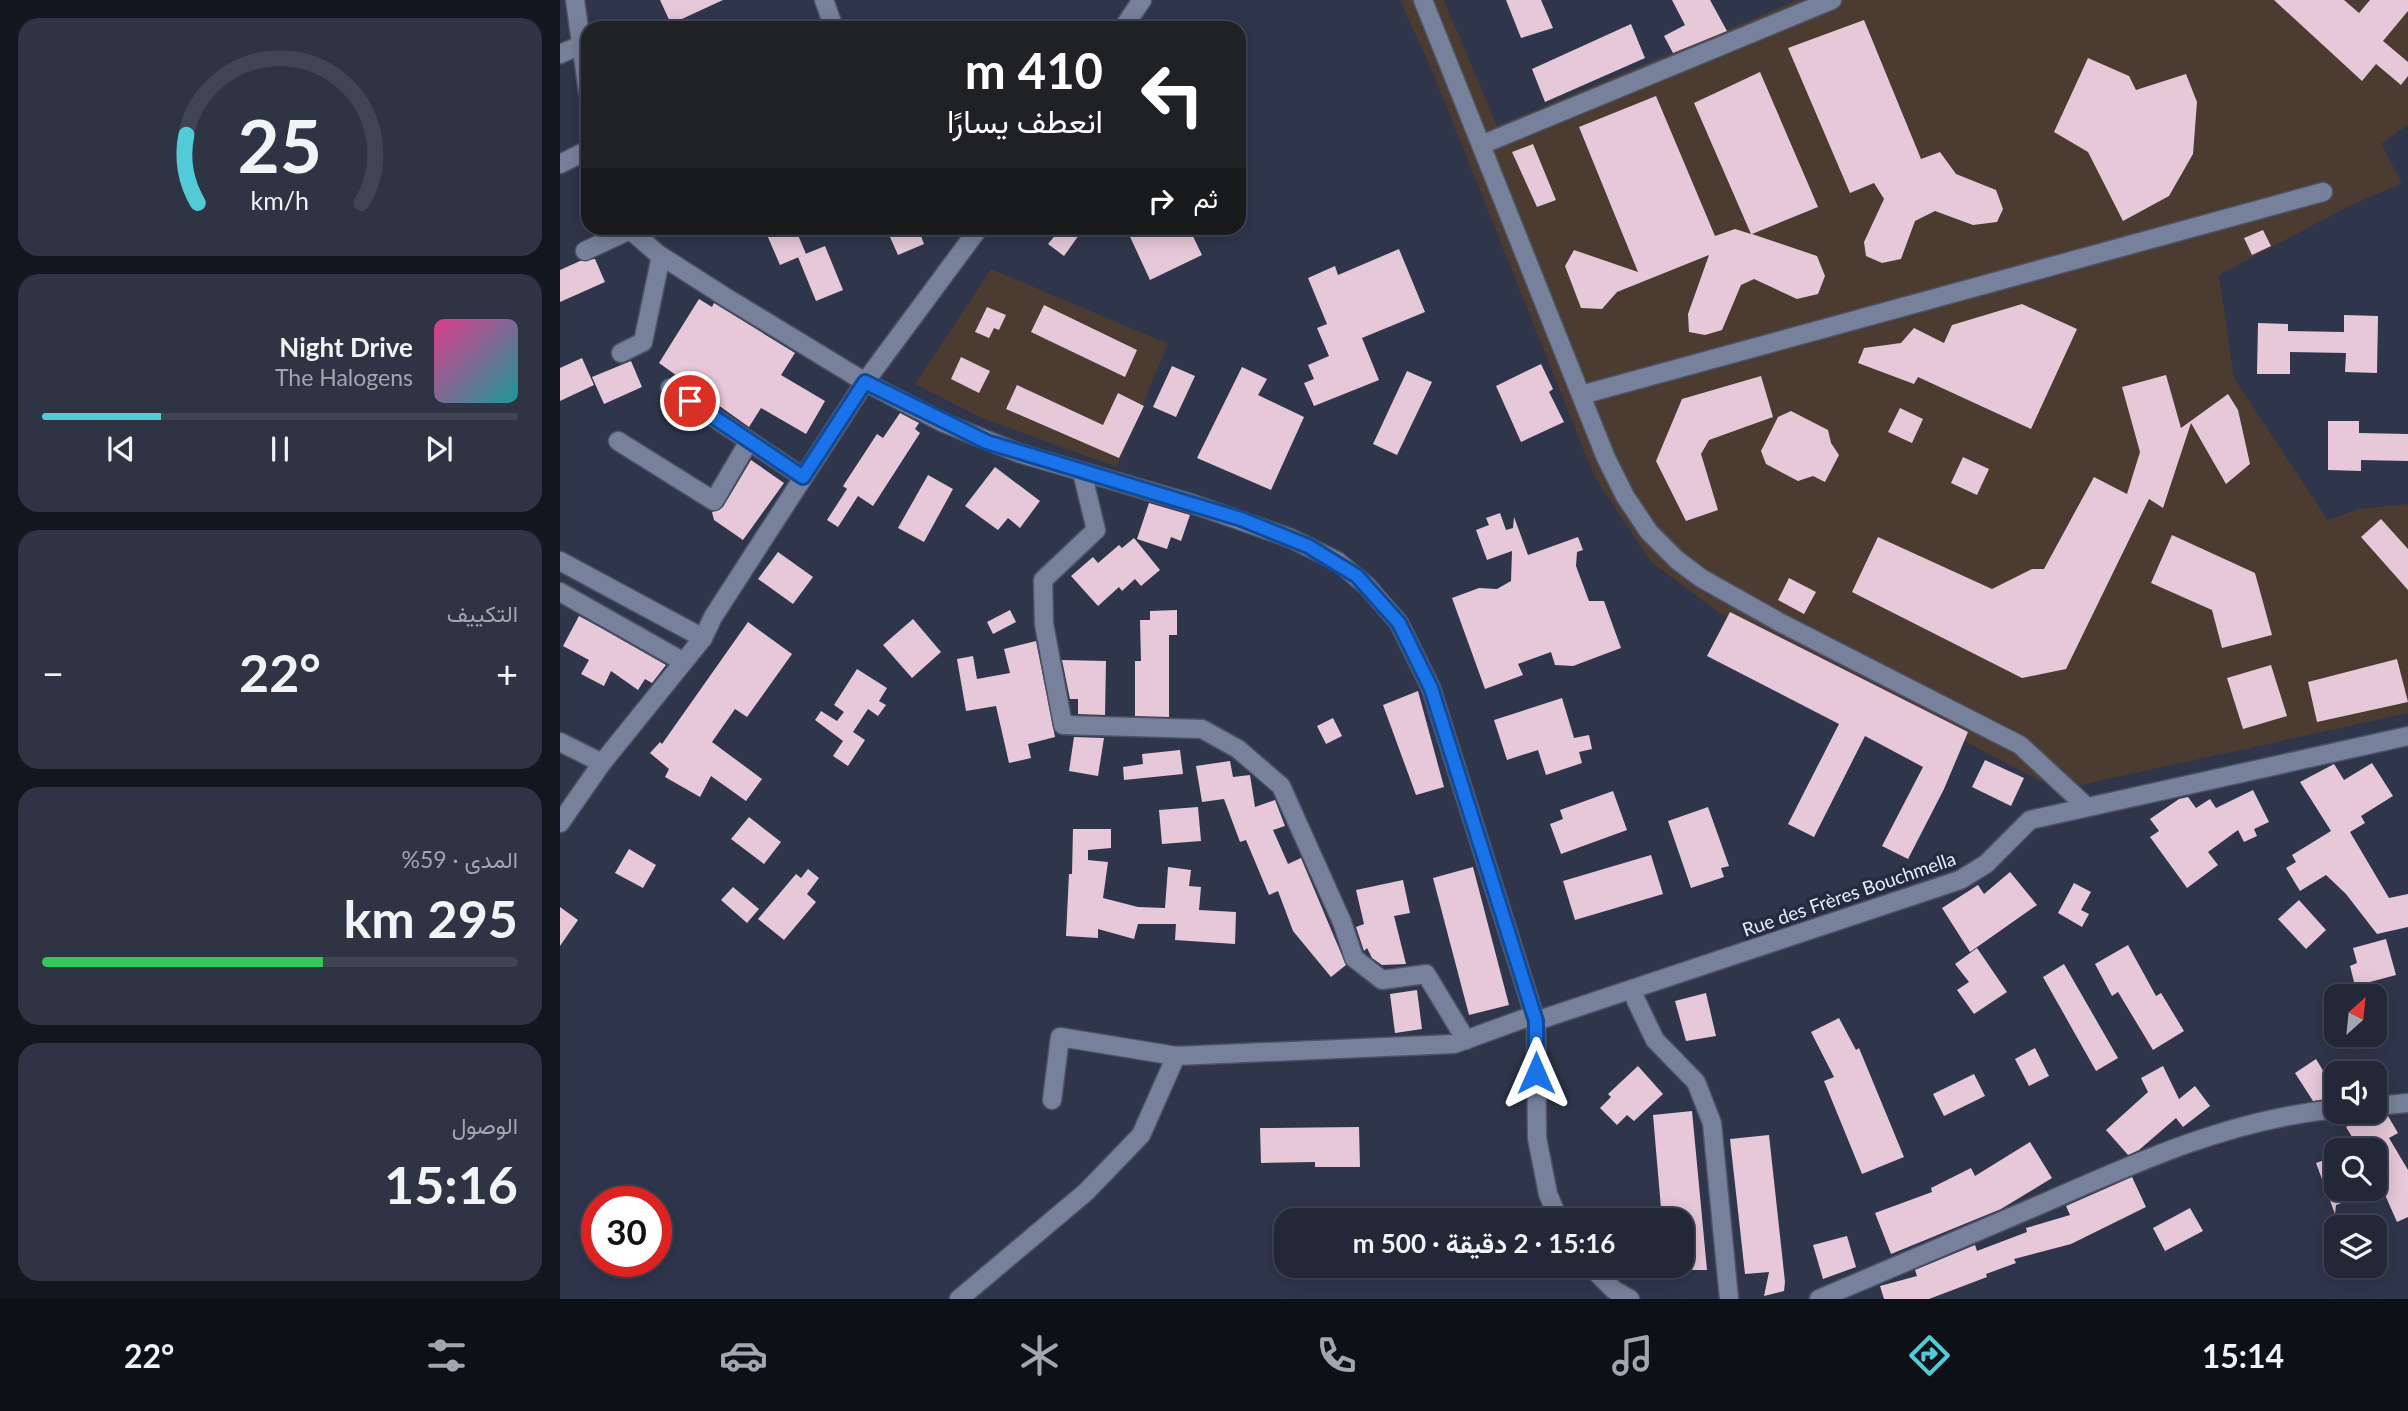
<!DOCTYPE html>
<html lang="ar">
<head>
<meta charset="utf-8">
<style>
	:root { --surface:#232839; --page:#2f3444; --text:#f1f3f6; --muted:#a3a6ae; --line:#404453; --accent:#52cbd7 }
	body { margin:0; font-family:Lato,Vazirmatn,sans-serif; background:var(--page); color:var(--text); direction:rtl; height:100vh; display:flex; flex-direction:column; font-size:26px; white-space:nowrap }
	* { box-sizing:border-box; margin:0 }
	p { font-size:23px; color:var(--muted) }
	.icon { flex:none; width:38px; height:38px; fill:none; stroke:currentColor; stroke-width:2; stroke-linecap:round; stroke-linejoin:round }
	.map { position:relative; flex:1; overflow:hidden; direction:ltr }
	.details { display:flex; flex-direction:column; gap:18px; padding:18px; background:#13161f; width:560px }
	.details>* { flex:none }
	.hud { position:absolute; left:21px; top:21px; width:665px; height:214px; border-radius:21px; box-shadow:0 4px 18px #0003,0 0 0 2px var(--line); direction:rtl; background:#202124; color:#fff; overflow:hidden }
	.needle { width:46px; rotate:27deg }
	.buttons { position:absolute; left:1764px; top:984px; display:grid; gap:14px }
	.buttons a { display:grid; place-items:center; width:63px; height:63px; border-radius:14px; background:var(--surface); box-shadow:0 4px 18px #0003,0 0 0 2px var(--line); font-size:35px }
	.speed { position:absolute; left:21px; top:1186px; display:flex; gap:14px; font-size:35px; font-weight:700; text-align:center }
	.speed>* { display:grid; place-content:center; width:91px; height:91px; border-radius:50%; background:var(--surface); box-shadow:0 4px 18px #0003,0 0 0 2px var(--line); line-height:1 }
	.speed .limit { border:10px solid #d22; background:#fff; color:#111 }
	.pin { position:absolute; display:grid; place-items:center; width:60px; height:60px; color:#fff; margin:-30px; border:4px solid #fff; border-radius:50%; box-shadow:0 2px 7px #0007 }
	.me { position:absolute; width:77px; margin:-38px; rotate:0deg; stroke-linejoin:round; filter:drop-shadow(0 0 5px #0008) }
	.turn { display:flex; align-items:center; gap:24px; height:147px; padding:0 28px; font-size:32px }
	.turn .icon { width:91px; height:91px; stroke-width:2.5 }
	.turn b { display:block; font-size:49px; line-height:60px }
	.then { display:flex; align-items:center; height:66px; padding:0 28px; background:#0003; gap:14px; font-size:26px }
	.big { font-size:52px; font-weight:700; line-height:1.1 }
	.details .card { flex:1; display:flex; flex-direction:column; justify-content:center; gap:10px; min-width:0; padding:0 24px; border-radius:21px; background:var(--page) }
	.details .dial { align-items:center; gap:0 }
	.dial svg { height:182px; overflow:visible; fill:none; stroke:var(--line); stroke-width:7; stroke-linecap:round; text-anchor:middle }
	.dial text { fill:var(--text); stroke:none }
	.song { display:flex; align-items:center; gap:21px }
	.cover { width:84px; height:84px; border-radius:10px; background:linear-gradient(135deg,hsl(330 70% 55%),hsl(180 70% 35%)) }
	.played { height:7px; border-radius:4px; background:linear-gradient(90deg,var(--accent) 25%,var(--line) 25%) }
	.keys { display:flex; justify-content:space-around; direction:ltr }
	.heat { display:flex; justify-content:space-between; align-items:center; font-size:38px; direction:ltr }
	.charge { height:10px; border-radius:5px; background:linear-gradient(90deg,#34c759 59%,var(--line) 0) }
	.trip { position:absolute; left:714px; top:1208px; width:420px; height:70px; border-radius:21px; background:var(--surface); box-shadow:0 4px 18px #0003,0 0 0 2px var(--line); font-weight:700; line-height:70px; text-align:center; direction:rtl }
	.tabs { display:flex; height:112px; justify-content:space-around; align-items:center; background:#0e1017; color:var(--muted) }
	.tabs .icon { width:49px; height:49px }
	.tabs .on { color:var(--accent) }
	.tabs b { font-size:32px; color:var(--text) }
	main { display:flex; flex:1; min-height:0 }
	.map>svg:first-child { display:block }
	.education { fill:#4b3b30 }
	.building { fill:#e6c8d9 }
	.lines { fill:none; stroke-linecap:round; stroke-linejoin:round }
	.minor-casing { stroke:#4e5367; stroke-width:21 }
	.secondary-casing { stroke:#4e5367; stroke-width:21 }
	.minor { stroke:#78819b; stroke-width:18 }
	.secondary { stroke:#78819b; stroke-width:18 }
	.route-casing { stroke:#114b97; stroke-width:18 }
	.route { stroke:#1a73e8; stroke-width:12 }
	.labels { text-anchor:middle; stroke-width:7; stroke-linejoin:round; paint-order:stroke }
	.street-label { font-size:19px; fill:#e9eefc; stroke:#252b41 }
</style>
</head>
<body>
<main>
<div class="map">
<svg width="1848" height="1299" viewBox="0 0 1848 1299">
	<rect width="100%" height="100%" fill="#2f364c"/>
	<g class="education">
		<polygon points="840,0 884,0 937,126 1237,0 1848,0 1848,125 1821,144 1842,183 1787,207 1659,275 1674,378 1768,520 1799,509 1848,504 1848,713 1498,790 1164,616 1091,562 1034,476 876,80"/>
		<polygon points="431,269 608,344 557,467 421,418 355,384"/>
	</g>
	<g class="building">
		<polygon points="100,0 163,0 111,24"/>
		<polygon points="946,0 981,0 993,28 961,38"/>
		<polygon points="1112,0 1150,0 1167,31 1113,53 1104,36 1125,25"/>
		<polygon points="1714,0 1784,0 1799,13 1810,0 1848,0 1848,11 1823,41 1848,62 1848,76 1841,85 1816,64 1802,81"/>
		<polygon points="1304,20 1361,159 1380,152 1396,174 1436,190 1443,209 1437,222 1413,225 1375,211 1355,221 1341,259 1322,263 1306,256 1304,242 1324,199 1314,183 1290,193 1228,48"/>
		<polygon points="1071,24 1085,58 985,102 972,69"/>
		<polygon points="1528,58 1569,76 1576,90 1626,74 1637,102 1633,154 1609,196 1563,221 1528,152 1494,132"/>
		<polygon points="1200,72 1258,207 1192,234 1257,256 1265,276 1258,294 1237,299 1194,279 1181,285 1162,330 1145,335 1129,332 1128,314 1149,255 1057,292 1042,309 1021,308 1005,266 1014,250 1078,272 1019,127 1096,96 1155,236 1175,229 1191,234 1134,103"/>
		<polygon points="973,144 996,200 977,207 952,152"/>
		<polygon points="204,228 235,228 246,254 220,265"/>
		<polygon points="326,228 358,228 364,244 338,255"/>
		<polygon points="501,228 524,228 504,256 488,244"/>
		<polygon points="566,228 629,228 642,255 590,280"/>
		<polygon points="1703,230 1711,246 1692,255 1684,238"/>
		<polygon points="265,246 283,290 256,301 238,257"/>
		<polygon points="839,249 865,312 802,338 819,380 754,406 744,383 754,379 748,365 769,356 757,328 767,324 748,278 775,266 778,275"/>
		<polygon points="35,259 45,282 0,302 0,270 20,261"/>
		<polygon points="139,299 152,307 154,303 235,353 221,375 265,401 246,434 201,408 189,427 99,363"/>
		<polygon points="1462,304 1517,329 1471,429 1358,377 1354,384 1298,363 1304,348 1341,343 1354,328 1384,343 1392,325"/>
		<polygon points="484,305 577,350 565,377 471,332"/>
		<polygon points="427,307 446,315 439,330 434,328 429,338 415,332"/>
		<polygon points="1784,315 1818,316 1817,373 1785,372 1786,353 1730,352 1730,374 1697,374 1698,323 1728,324 1728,331 1784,332"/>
		<polygon points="401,357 430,371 419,393 391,379"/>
		<polygon points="22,358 34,385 0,401 0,368"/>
		<polygon points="71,361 82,387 44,404 32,377"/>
		<polygon points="981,364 993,389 989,392 1004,422 961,442 936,386"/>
		<polygon points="612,366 635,376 616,417 593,407"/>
		<polygon points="682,367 707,379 698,395 744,417 711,490 637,458"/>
		<polygon points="847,371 872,382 837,455 813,444"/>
		<polygon points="1606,375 1621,428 1668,394 1678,410 1690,464 1666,484 1631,423 1603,508 1589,499 1506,669 1462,678 1292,592 1318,537 1432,589 1472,569 1484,569 1534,477 1567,494 1580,452 1562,387"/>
		<polygon points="1201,376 1213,417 1149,440 1141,454 1158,510 1126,521 1096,461 1122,399"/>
		<polygon points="457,385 543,425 558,393 584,406 559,458 446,409"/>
		<polygon points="1340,408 1363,419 1352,443 1328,432"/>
		<polygon points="1231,411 1268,430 1271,443 1279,455 1265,482 1253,476 1238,481 1206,464 1201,451 1218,417"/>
		<polygon points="340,413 359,423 355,429 360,433 313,506 298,496 278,527 267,520 287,489 283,486 317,434 323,438"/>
		<polygon points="1768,421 1799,421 1799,433 1848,434 1848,461 1801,460 1801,471 1768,470"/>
		<polygon points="1403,457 1429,469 1417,495 1391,483"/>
		<polygon points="191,460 224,483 183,540 154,520 152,512 163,507"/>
		<polygon points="435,467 480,501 460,528 448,518 438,530 405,506"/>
		<polygon points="368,475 393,489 364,542 338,528"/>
		<polygon points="589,503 630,515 621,541 611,537 607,549 577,539"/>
		<polygon points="940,513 946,530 953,528 954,517 968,555 1018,537 1023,550 1017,552 1016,566 1029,601 1044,601 1061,648 1013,666 995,665 991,652 958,664 963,675 925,689 892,598 919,588 937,589 951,581 952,551 927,560 916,530 929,525 926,518"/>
		<polygon points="1821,519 1848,549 1848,590 1801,537"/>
		<polygon points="1612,535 1695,573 1712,635 1662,648 1652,610 1591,583"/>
		<polygon points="574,538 600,570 581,586 575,579 562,591 559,587 538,606 511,576 533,557 538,563 559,545 562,548"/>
		<polygon points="218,552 253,577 233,604 198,579"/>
		<polygon points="1229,578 1256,592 1244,614 1218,600"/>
		<polygon points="450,610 456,622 433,634 427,622"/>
		<polygon points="617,610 617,635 609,635 609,717 575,716 575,661 581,661 580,620 590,620 590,611"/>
		<polygon points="1170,612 1408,732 1384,789 1348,859 1322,846 1363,767 1305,736 1254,837 1228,824 1279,724 1147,656"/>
		<polygon points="19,616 41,628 106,665 92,683 85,679 78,690 51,671 44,686 21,674 29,660 3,646"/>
		<polygon points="353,619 381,652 352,678 323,645"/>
		<polygon points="188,622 232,654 187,717 175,709 152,742 202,779 186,801 151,776 140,797 105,777 109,769 90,753 100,742 102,744"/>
		<polygon points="476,641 495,737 468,744 471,758 449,763 436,706 406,711 397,659 413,656 417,679 450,673 444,649"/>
		<polygon points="1837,659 1848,702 1757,722 1748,682"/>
		<polygon points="502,660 546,661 545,715 518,714 518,699 510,699"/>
		<polygon points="1711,665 1727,716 1683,729 1667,678"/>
		<polygon points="297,669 327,688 319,701 326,705 318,716 308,709 293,732 305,740 288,766 273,756 283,741 255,720 261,711 277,721 284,712 274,705"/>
		<polygon points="858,691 884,787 856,795 823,705"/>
		<polygon points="1002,698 1014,738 1029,735 1032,749 1019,752 1022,763 986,775 978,750 947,760 934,720"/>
		<polygon points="773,718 782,736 766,744 757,726"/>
		<polygon points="514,737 544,738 538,776 509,771"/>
		<polygon points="620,750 623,774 564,780 563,767 583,764 582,754"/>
		<polygon points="1425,760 1464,778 1451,806 1412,787"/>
		<polygon points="670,761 673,777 690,775 695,807 715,800 725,826 713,830 728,864 741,858 786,965 771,977 733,931 718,891 709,895 686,840 680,842 664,799 642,802 636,766"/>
		<polygon points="1812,763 1833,796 1801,816 1805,823 1790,832 1829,898 1848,894 1848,927 1817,934 1786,894 1766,875 1740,891 1726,868 1736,862 1732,855 1771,831 1740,782 1774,764 1784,780"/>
		<polygon points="1693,790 1709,822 1694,829 1697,836 1684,842 1678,830 1648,852 1658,865 1627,888 1590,837 1599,831 1590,819 1619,799 1628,797 1636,808 1650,799 1656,808"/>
		<polygon points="1053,791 1067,830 1001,854 990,824 1003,819 1000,810"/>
		<polygon points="638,807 641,841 602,844 599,810"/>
		<polygon points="1148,807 1169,866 1161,868 1164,877 1131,888 1108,821"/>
		<polygon points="189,817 221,842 204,864 171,839"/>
		<polygon points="513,829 551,829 551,848 528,850 528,860 548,862 543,898 578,907 605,908 608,867 631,870 629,886 641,887 639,910 676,912 675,944 615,940 616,924 578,924 574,939 538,929 538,938 506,936 509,874 512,874"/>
		<polygon points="69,849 96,865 83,888 55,873"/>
		<polygon points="1091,855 1103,894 1015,920 1003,881"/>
		<polygon points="913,867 949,1005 909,1015 873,878"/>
		<polygon points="248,869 259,878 247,894 256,902 224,940 198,919 236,874 241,878"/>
		<polygon points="1450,872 1477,905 1410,952 1382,908 1418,885 1424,894"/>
		<polygon points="843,880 850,913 834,916 846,964 822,965 812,958 807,948 804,951 796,927 804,924 796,890"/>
		<polygon points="1514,883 1531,892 1521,910 1529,914 1522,927 1498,913"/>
		<polygon points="173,887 199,909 187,923 161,900"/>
		<polygon points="1739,900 1766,930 1746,949 1718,919"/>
		<polygon points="0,907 18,920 0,946"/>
		<polygon points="1826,939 1836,975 1795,986 1790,966 1797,963 1793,948"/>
		<polygon points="1568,945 1596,996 1601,993 1624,1031 1593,1050 1558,992 1552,996 1535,964"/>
		<polygon points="1417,948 1447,992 1414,1014 1397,990 1409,982 1395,964"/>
		<polygon points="1504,964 1558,1058 1536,1071 1483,977"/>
		<polygon points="857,990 862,1029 835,1033 830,994"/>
		<polygon points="1146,993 1156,1036 1126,1041 1115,1001"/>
		<polygon points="1279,1018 1296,1050 1299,1048 1344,1157 1302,1174 1264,1081 1274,1077 1251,1032"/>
		<polygon points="1475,1048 1489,1076 1469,1086 1455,1059"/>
		<polygon points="1756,1059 1776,1092 1766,1099 1753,1101 1735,1073"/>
		<polygon points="1078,1066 1103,1094 1074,1121 1067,1115 1057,1125 1040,1108 1051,1097 1048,1094"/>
		<polygon points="1603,1066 1619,1099 1635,1086 1650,1106 1623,1127 1616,1118 1579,1150 1568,1155 1546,1130 1588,1092 1581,1078"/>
		<polygon points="1414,1074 1425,1096 1384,1116 1373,1094"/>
		<polygon points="1132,1111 1147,1270 1122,1270 1122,1220 1102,1220 1093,1115"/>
		<polygon points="1808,1114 1828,1116 1838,1133 1829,1138 1848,1170 1848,1217 1837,1222 1822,1188 1776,1205 1775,1214 1756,1163 1776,1156 1776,1188 1815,1188 1815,1150 1800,1150 1786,1127"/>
		<polygon points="799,1127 800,1167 755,1167 755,1162 701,1163 700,1128"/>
		<polygon points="1209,1135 1225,1282 1224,1291 1204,1296 1209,1272 1185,1274 1170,1139"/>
		<polygon points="1470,1142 1492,1178 1441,1209 1331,1254 1315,1213 1372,1192 1371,1188 1411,1168 1415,1176"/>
		<polygon points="1572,1177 1586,1207 1511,1244 1454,1259 1456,1263 1426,1274 1427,1277 1369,1299 1324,1299 1320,1286 1357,1276 1355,1270 1415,1245 1417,1251 1467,1232 1466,1228 1510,1215 1506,1206"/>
		<polygon points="1630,1208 1643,1231 1605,1251 1593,1228"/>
		<polygon points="1287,1236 1296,1267 1263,1279 1253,1245"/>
	</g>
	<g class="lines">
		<g class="minor-casing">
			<g id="minor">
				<polyline points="15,0 28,92"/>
				<polyline points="264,0 274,28"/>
				<polyline points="863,0 1046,458 1065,496 1089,532 1117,560 1141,578 1221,623 1460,745 1527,807"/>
				<polyline points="0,54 21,45"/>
				<polyline points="921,145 1272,0"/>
				<polyline points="0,164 28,150"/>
				<polyline points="68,228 98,254 167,298 305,382 384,423 459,453 630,503 730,538 777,561 807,586 839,623 871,688 976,1021 977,1138 988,1194 999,1220"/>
				<polyline points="25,251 70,230"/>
				<polyline points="61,353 83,342 101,256"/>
				<polyline points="110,388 243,477"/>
				<polyline points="1021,395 1763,192"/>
				<polyline points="58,441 154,501 189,441"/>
				<polyline points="522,472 536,530 483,580 484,624 503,725 642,729 678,749 721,786 782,922 794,958 822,980 866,974 906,1040"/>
				<polyline points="0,561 143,638"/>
				<polyline points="0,592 122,661"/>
				<polyline points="0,742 42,763"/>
				<polyline points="1071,990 1095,1040 1136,1082 1152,1123 1169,1299"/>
				<polyline points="976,1021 1400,880 1426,864 1470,820 1848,736"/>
				<polyline points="492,1100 500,1037 616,1056 894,1044 974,1015"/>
				<polyline points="1815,1106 1848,1103"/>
				<polyline points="1029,1265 1054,1290 1070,1299"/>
				<polyline points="399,1299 526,1192 581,1135 616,1056"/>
				<path d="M1259 1299C1334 1267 1409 1235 1484 1203 1579 1161 1672 1119 1776 1109"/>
			</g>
		</g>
		<g class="secondary-casing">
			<g id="secondary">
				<polyline points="563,28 582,0"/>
				<polyline points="0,823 42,763 143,638 153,617 305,382 419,228"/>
			</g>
		</g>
		<use href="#minor" class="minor"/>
		<use href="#secondary" class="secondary"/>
	</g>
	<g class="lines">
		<g class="route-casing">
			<polyline id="route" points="130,401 243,477 305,382 427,442 681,519 748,546 797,576 839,623 871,688 976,1021 976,1073"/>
		</g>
		<use href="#route" class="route"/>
	</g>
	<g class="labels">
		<g class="street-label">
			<text transform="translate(1289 894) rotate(-19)" y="7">Rue des Frères Bouchmella</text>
		</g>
	</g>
</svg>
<div class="buttons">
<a><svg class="needle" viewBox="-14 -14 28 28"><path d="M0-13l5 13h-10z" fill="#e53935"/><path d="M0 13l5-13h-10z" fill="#a3a6ae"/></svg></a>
<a><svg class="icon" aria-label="sound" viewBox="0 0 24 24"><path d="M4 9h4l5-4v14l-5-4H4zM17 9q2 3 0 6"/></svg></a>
<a><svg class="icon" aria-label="search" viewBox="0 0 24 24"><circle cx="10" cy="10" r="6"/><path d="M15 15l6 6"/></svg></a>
<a><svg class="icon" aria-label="layers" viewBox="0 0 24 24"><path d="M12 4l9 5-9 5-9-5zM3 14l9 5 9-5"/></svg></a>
</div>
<div class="speed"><div class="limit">30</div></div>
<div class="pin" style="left:130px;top:401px;background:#d93025"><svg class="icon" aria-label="arrive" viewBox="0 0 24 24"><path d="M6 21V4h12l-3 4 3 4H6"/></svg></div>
<svg class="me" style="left:976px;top:1073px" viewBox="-20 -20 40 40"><path d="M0-17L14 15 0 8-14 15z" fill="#1a73e8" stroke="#fff" stroke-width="4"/></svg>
<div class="trip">15:16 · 2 دقيقة · 500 m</div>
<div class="hud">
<div class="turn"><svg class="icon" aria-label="left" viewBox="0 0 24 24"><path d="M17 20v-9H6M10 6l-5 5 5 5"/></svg><div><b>410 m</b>انعطف يسارًا</div></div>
<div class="then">ثم<svg class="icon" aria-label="right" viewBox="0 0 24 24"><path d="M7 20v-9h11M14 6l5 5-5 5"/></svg></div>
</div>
</div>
<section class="details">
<div class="card dial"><svg viewBox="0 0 100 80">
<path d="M14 69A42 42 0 1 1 86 69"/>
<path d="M14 69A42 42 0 0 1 9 39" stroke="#52cbd7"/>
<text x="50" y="56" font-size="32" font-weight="700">25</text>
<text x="50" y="72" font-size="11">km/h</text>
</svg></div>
<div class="card">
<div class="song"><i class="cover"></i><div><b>Night Drive</b><p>The Halogens</p></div></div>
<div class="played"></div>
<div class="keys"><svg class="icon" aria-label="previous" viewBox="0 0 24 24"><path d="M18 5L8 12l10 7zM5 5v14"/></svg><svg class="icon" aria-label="pause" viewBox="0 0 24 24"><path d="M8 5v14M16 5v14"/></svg><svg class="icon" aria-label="next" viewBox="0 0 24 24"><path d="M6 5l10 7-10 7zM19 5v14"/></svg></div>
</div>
<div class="card"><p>التكييف</p>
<div class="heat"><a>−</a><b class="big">22°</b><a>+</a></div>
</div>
<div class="card"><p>المدى · 59%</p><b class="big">295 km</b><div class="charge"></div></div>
<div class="card"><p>الوصول</p><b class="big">15:16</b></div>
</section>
</main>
<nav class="tabs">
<b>15:14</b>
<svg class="icon on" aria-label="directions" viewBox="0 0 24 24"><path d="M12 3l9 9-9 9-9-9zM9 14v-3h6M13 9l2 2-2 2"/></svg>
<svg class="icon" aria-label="music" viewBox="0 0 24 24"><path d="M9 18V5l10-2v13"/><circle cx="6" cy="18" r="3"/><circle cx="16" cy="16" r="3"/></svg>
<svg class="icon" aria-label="phone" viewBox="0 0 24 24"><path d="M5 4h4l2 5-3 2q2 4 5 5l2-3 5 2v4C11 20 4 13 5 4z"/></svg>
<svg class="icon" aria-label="climate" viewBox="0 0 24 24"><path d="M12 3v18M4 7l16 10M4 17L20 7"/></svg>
<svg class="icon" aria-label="car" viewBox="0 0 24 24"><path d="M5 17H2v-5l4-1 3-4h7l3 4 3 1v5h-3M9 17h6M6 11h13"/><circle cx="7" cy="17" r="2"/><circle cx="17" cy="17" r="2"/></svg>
<svg class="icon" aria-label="filters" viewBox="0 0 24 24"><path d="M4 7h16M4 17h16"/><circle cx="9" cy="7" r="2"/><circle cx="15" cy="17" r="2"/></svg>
<b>22°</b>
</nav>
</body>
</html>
